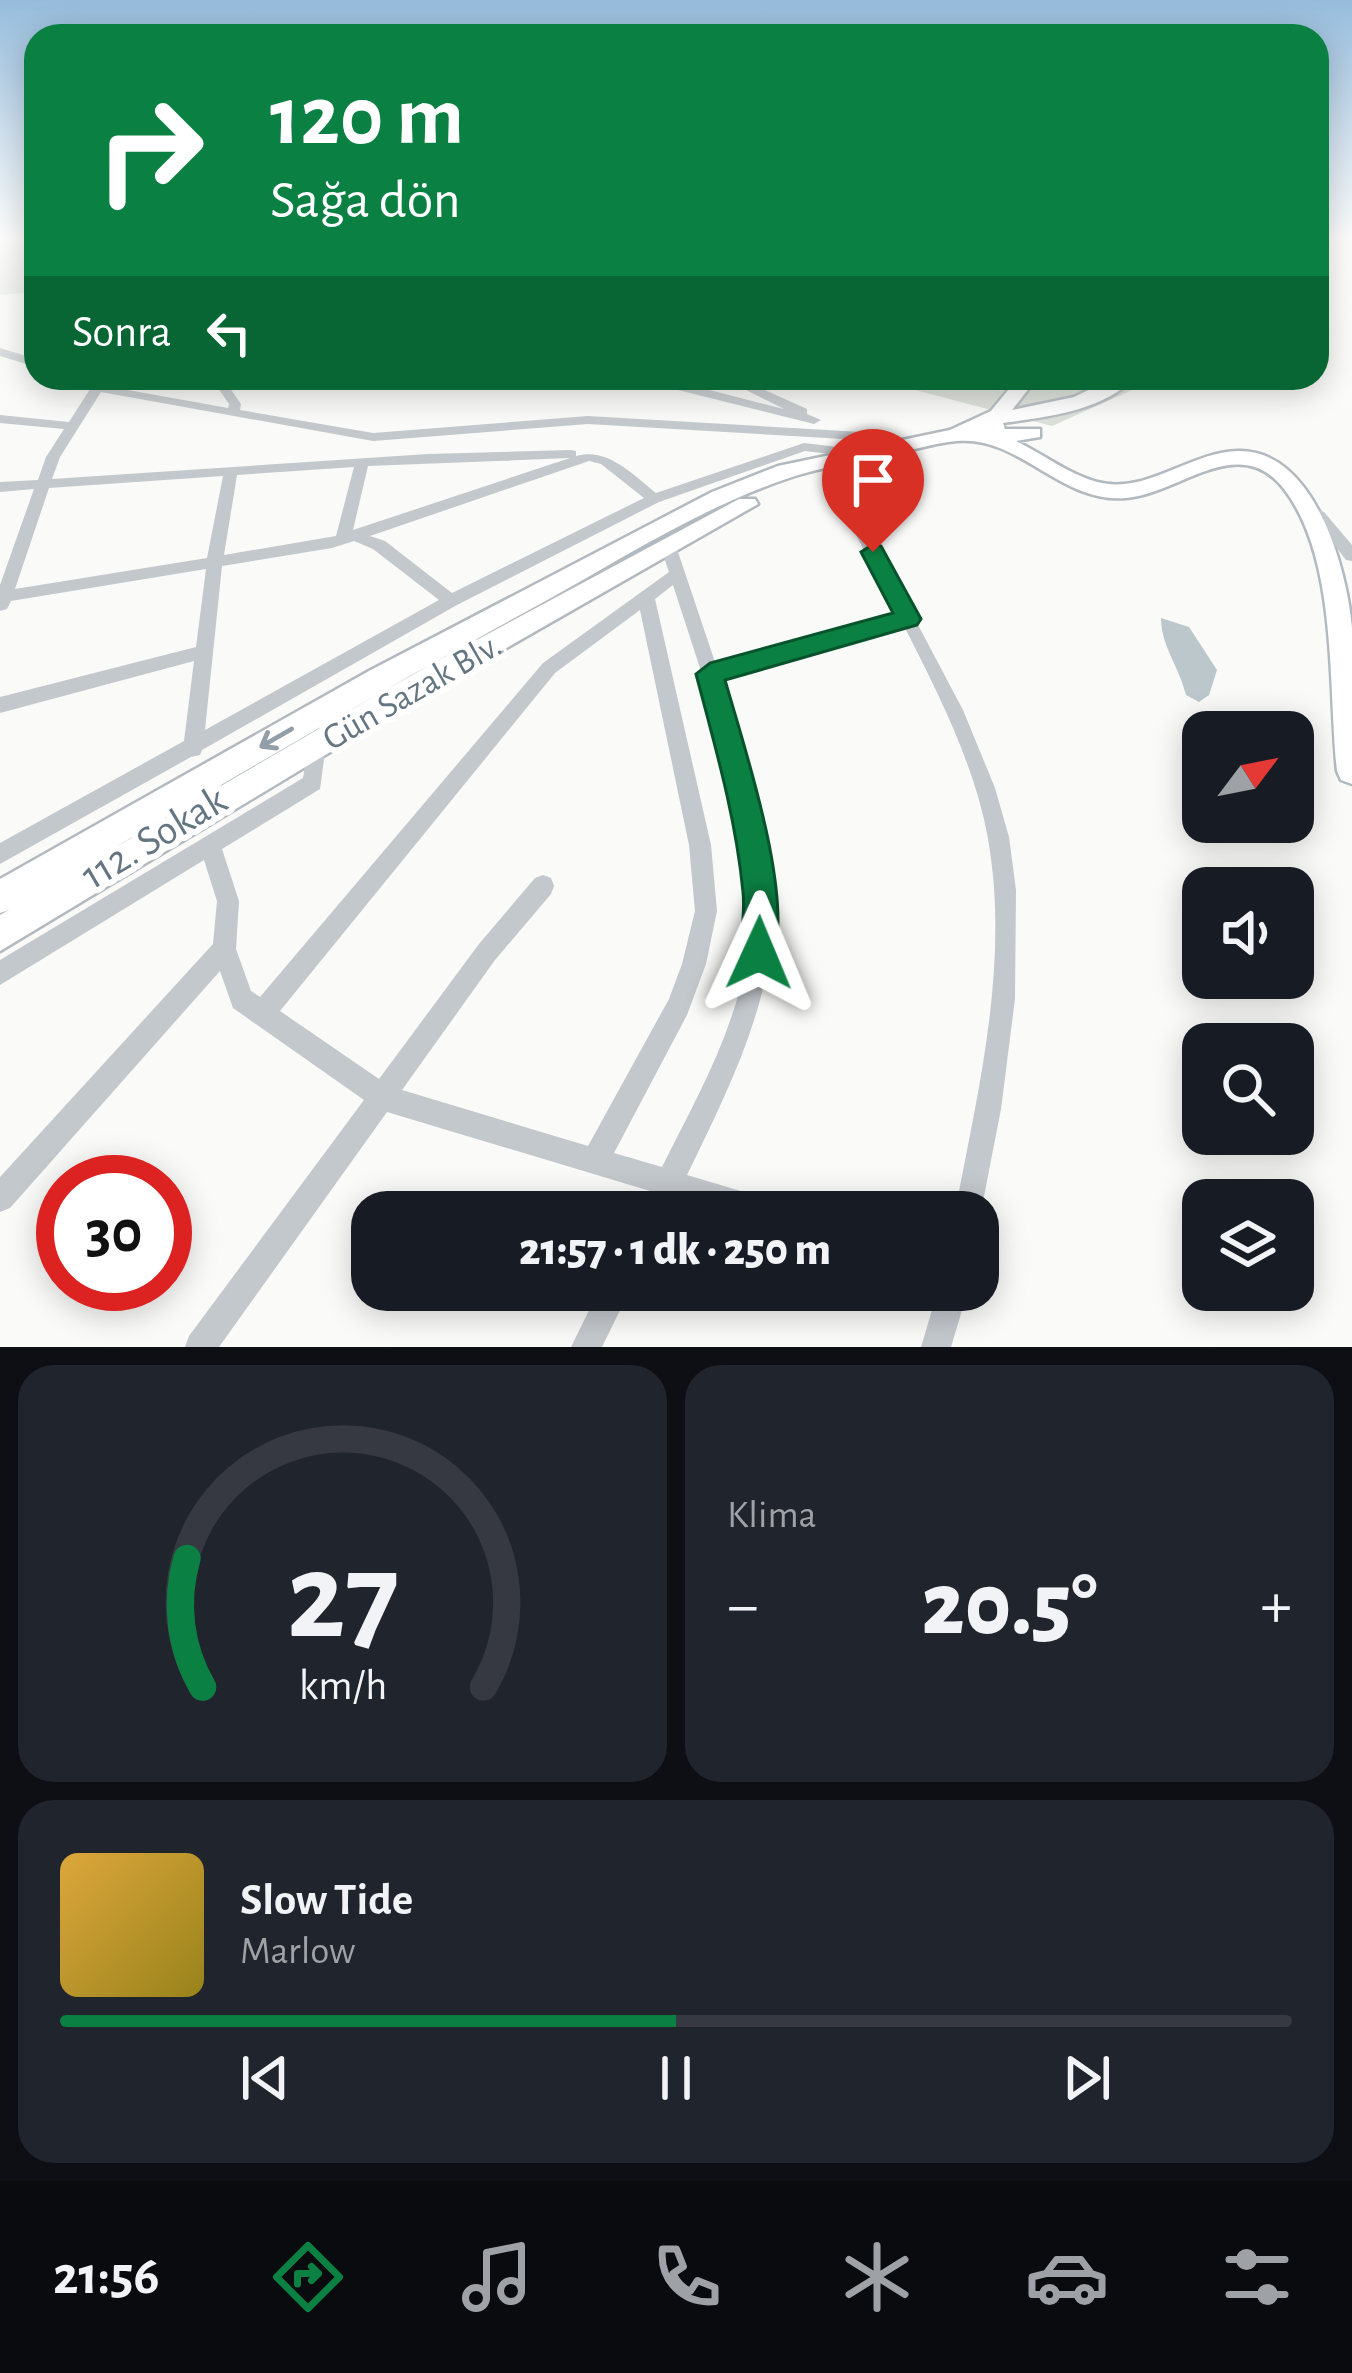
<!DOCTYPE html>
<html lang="tr">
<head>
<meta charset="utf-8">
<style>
	:root { --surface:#171b24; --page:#20242c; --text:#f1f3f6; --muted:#9ea1a6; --line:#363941; --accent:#0b8043 }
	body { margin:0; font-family:"Alegreya Sans",sans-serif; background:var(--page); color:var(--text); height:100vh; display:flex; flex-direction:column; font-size:45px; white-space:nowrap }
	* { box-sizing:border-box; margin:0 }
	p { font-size:39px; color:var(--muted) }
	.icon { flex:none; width:66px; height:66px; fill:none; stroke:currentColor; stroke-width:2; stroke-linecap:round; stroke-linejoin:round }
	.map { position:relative; height:1347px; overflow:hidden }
	.drawer { display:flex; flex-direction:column; gap:18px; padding:18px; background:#0d0f14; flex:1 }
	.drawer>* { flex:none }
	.hud { position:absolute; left:24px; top:24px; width:1305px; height:366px; border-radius:36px; box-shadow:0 6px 30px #0003; background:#0b8043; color:#fff; overflow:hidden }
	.needle { width:78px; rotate:58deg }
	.fabs { position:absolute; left:1182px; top:711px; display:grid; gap:24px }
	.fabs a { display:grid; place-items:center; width:132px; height:132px; border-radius:24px; background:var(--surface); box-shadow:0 6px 30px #0003; font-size:60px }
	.speed { position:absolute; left:36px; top:1155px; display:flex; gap:24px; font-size:60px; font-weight:700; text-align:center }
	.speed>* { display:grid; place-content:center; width:156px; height:156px; border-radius:50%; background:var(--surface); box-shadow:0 6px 30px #0003; line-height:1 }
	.speed .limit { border:18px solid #d22; background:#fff; color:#111 }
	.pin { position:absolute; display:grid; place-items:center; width:102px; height:102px; color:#fff; margin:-123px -51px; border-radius:50% 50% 50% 0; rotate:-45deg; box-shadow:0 0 12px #0007 }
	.pin .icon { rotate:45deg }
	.me { position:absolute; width:132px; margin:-66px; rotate:1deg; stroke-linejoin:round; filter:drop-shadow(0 0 9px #0008) }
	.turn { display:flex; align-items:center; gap:42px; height:252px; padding:0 48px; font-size:54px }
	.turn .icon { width:156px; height:156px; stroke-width:2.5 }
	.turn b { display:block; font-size:84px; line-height:102px }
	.then { display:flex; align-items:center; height:114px; padding:0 48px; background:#0003; gap:24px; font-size:45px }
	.big { font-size:90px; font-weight:800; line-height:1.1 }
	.drawer .tile { flex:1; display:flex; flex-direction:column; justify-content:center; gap:18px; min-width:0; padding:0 42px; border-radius:36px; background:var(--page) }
	.drawer .dial { align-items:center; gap:0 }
	.dial svg { height:312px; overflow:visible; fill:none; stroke:var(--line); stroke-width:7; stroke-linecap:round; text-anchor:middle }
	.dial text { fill:var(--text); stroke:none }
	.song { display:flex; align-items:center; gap:36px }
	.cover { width:144px; height:144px; border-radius:18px; background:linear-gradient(135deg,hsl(40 70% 55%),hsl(50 70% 35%)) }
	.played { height:12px; border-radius:6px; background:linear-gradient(90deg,var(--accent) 50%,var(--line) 50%) }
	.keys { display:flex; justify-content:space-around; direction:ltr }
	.heat { display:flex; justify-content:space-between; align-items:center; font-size:66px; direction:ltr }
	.drawer .tiles { flex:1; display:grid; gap:18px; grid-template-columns:1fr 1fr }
	.tile:last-child { grid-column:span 2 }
	.trip { position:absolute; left:351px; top:1191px; width:648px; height:120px; border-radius:36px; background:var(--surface); box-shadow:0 6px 30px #0003; font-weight:800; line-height:120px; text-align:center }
	.tabs { display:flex; height:192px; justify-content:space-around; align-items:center; background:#090b0e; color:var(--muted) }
	.tabs .icon { width:84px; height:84px }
	.tabs .current { color:var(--accent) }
	.tabs b { font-size:54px; color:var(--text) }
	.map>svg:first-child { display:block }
	.green { fill:#dadfd7 }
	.water { fill:#bbc7cb }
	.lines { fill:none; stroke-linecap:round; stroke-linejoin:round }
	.secondary-casing { stroke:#b3babf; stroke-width:5 }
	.street { fill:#c3c8cc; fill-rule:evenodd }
	.secondary { fill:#fff; fill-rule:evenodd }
	.oneway { stroke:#939fa8 }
	.route { fill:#0b8043; stroke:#07532c; stroke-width:3 }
	.labels { text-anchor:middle; stroke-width:12; stroke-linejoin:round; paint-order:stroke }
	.street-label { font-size:36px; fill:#657683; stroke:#fff }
	.near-street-label { font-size:42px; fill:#657683; stroke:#fff }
</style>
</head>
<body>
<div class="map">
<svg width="1352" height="1347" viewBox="0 0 1352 1347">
	<rect width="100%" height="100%" fill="#fafaf8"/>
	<g class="green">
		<polygon points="0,238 36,238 36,292 0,295"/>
		<polygon points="869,378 1159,378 1052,426"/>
	</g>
	<path class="water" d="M1161 618 1189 627 1217 670 1209 695 1199 702 1186 695C1179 666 1161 646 1161 618Z"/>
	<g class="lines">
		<g class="secondary-casing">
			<path id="secondary" d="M1018 378H1037L1012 410 1074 397 1113 378H1134C1103 411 1046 417 1003 423L1005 429H1040V437L1016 441C1043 454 1068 474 1097 482 1147 495 1189 452 1238 451 1314 449 1347 568 1352 628 1352 679 1352 732 1352 784L1341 780 1337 771C1328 686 1338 559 1284 489 1239 431 1179 494 1126 498 1061 504 1019 435 957 441 934 443 909 451 886 456 854 463 820 467 789 478 698 508 614 564 531 609 382 690 236 776 90 862L413 674 739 499H755L758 504 433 690 0 951V915L9 910 0 913V879L369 671 712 492 778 466 950 430 991 411Z"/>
		</g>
		<g class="street">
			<polygon points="0,348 36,359 36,367 0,356"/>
			<path d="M67 378H84L100 385 228 408 229 404 211 378H223L241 404 240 410 373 433 588 416 861 432 868 436 861 440 588 424 373 441 101 392 60 457 52 479 428 454 571 450 576 451V456C608 447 633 475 656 493L804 443 863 450 870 454 863 458 805 451 659 502 457 605 202 750 200 755 191 757 0 864V843L184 741 194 661 0 713V697L196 647 206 569 11 601 7 609 0 611V585L34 489 0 492V482L38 480 46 457 64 429 0 423V415L69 422 90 389ZM570 458 353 530 368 466ZM589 461 601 464 644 498 452 593 385 541 370 536ZM354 467 336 536 224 555 237 475ZM223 476 207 558 15 589 49 488ZM354 541 373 549 439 600 205 730 222 566 332 548Z"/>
			<polygon points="609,378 678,382 784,409 722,378 738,378 807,409 807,414 821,420 814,424 678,390 615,382"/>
			<path d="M830 458 837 462 844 485 963 710 995 788 1009 837 1016 890 1015 999 1001 1109 979 1222 978 1212H955C978 1091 1010 963 988 839 975 765 938 693 904 626L720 678C748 762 784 870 769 959 757 1034 720 1107 687 1175L764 1198 774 1202 778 1212H718L675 1199 669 1212H640L650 1191 387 1112 219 1347H185L189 1336 364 1100 233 1008 220 971 10 1208 0 1212V1177L213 944 217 901 204 860 0 985V960L303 778 309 739 316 737 323 739 326 745 320 789 222 849 239 901 236 949 251 991 260 997 543 663 669 572 660 546 662 542H674L676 546 716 665 898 615 830 485 823 462ZM673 585C708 695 762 837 747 953 737 1028 695 1101 662 1167L614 1153 687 1015 706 964 717 911 711 845 655 599ZM640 610 689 845 695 911 682 964 669 999 588 1146 402 1090 495 960 551 894 554 886 551 878 543 875 535 878 479 944 379 1079 280 1011 555 673Z"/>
			<polygon points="1319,510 1324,512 1352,545 1352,561 1346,560 1314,518 1312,515"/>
			<polygon points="599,1290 630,1290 602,1347 571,1347"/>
			<polygon points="938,1290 968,1290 951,1347 921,1347"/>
		</g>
		<use href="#secondary" class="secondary"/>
	</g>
	<defs><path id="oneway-shaft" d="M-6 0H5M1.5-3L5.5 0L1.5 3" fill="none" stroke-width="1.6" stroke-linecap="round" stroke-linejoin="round" transform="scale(3)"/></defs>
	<use class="oneway" href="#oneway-shaft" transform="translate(276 738) rotate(150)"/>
	<linearGradient id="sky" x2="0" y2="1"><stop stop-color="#96bcdc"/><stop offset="0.56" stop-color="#fdfdfc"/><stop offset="1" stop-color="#fdfdfc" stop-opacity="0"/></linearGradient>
	<rect width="1352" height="427" fill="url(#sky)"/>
	<path class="route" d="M873 544 881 546 921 619 917 625 725 680C744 747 797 903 771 966L759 971 747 966C737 942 746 917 743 892 736 818 715 746 696 674L710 663 893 613 861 552Z"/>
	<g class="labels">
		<g class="street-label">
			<text transform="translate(411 690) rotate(-30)" y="13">Gün Sazak Blv.</text>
		</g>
		<g class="near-street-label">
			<text transform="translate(153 836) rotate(-31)" y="15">112. Sokak</text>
		</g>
	</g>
</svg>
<div class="fabs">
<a><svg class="needle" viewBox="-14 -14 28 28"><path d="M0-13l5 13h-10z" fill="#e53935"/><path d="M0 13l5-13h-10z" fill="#9ea1a6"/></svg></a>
<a><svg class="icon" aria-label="sound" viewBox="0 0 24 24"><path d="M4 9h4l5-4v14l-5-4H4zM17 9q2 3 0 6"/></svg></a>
<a><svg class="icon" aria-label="search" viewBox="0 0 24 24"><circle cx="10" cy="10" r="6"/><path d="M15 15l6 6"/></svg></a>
<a><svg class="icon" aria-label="layers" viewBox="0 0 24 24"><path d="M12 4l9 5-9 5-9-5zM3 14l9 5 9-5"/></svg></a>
</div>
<div class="speed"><div class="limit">30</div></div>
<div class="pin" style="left:873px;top:552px;background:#d93025"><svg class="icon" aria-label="arrive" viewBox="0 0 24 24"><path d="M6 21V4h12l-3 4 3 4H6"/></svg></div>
<svg class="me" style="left:759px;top:953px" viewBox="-20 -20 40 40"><path d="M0-17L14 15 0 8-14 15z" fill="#0b8043" stroke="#fff" stroke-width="4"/></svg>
<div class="trip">21:57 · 1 dk · 250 m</div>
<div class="hud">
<div class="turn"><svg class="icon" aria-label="right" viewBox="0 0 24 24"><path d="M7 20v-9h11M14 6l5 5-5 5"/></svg><div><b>120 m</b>Sağa dön</div></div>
<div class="then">Sonra<svg class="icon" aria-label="left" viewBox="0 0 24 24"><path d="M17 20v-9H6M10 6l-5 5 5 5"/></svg></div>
</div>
</div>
<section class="drawer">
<div class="tiles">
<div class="tile dial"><svg viewBox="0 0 100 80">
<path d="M14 69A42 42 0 1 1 86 69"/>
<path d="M14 69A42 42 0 0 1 10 36" stroke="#0b8043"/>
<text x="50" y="56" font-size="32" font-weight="700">27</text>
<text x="50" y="72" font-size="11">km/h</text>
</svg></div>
<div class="tile"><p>Klima</p>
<div class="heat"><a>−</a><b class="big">20.5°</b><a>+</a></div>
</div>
<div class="tile">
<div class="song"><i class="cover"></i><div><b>Slow Tide</b><p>Marlow</p></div></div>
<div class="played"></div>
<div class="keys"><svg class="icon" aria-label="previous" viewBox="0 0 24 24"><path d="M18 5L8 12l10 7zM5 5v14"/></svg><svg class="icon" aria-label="pause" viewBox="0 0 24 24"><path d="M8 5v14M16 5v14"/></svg><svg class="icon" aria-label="next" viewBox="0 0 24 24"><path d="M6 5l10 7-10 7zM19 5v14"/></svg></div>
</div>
</div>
</section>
<nav class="tabs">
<b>21:56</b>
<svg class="icon current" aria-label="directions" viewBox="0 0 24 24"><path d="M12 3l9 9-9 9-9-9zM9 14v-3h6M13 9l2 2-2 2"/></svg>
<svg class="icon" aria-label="music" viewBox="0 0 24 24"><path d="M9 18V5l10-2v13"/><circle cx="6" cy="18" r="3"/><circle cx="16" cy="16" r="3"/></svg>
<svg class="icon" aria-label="phone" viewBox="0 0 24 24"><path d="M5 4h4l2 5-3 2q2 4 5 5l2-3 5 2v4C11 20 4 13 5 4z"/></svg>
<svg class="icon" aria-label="climate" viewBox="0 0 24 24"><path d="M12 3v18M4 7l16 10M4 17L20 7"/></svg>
<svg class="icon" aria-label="car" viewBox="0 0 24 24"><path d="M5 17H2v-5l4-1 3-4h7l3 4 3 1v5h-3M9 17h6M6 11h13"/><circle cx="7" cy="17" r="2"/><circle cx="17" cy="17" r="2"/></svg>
<svg class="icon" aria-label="filters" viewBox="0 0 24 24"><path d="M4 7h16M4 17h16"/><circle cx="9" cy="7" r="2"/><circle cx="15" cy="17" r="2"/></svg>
</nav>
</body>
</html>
